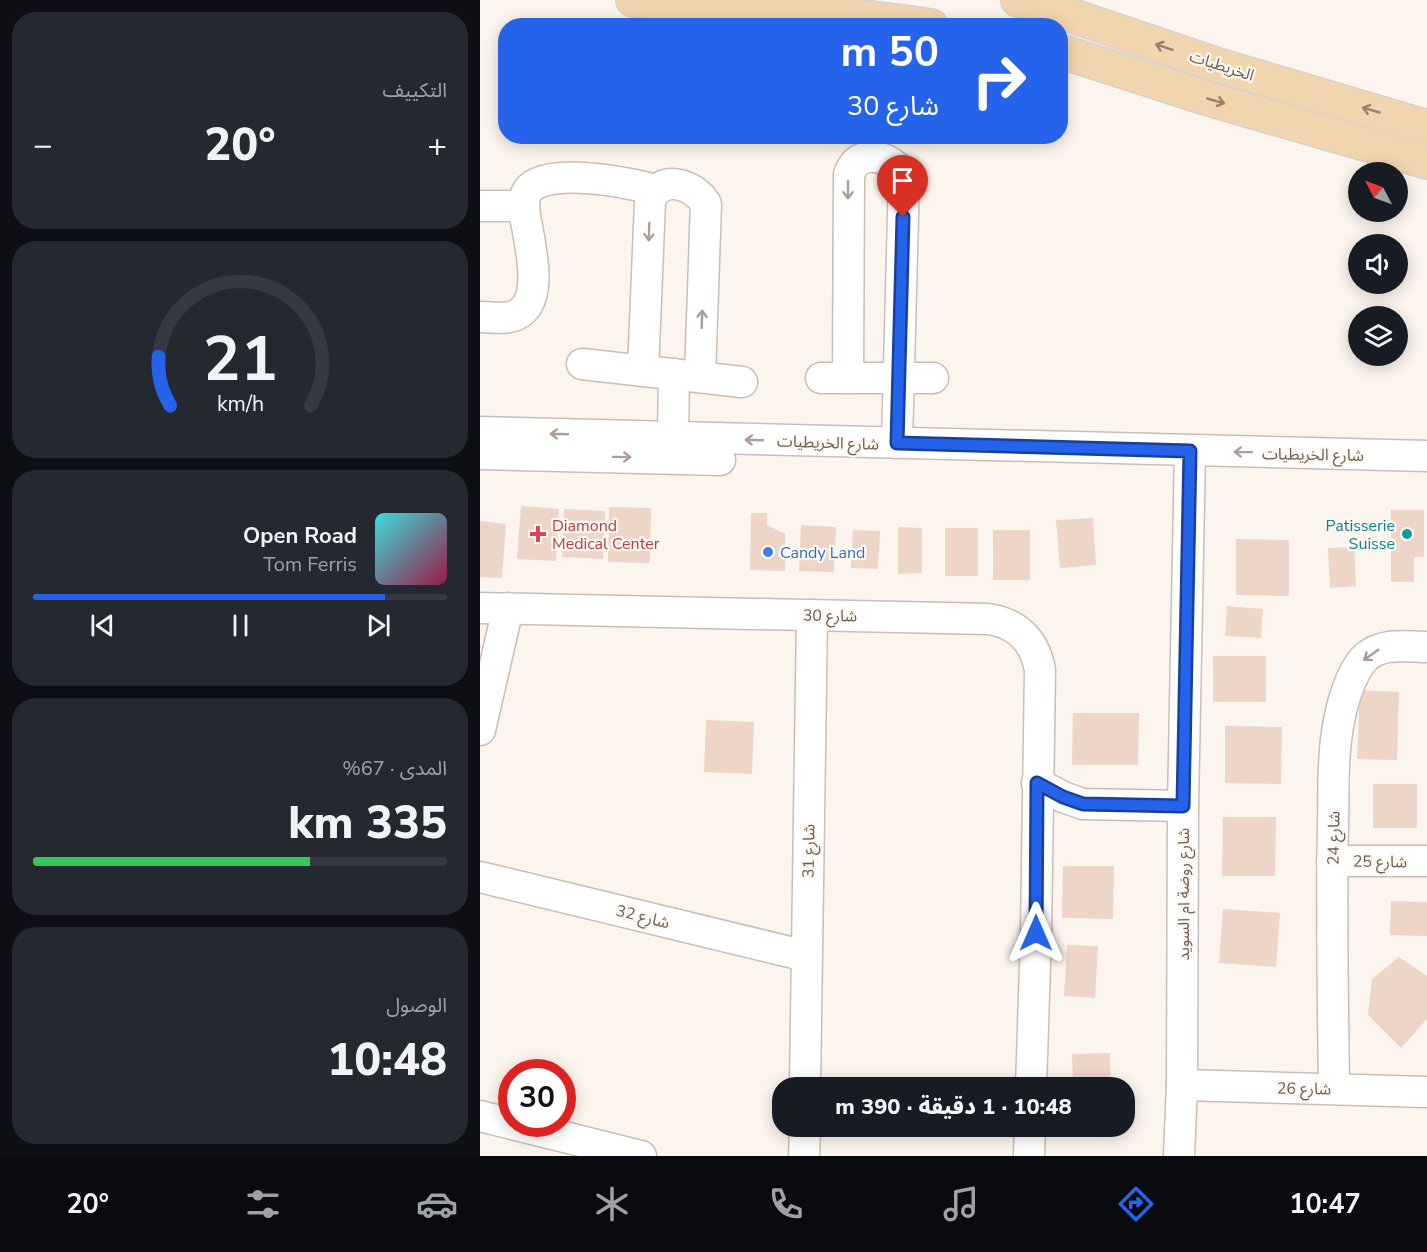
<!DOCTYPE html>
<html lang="ar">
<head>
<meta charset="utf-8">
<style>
	:root { --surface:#171b24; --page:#242831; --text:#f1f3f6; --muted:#9ea1a6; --line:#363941; --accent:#2563eb }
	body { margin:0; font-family:"Nunito Sans","Noto Sans Arabic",sans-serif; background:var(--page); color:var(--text); direction:rtl; height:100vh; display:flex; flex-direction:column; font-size:22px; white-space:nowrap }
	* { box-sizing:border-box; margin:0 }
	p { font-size:20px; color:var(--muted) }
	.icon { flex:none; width:33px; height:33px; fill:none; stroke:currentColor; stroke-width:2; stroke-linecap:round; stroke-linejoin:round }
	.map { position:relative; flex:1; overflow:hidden; direction:ltr }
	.sheet { display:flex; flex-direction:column; gap:12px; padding:12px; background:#0d0f14; width:480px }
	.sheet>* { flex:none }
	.guide { position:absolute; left:18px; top:18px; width:570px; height:126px; border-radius:24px; box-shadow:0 3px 15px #0003; direction:rtl; background:#2563eb; color:#fff; overflow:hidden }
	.needle { width:39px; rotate:311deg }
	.buttons { position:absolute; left:868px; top:162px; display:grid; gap:12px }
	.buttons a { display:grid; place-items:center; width:60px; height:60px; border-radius:50%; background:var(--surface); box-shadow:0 3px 15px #0003; font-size:30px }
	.speed { position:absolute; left:18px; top:1059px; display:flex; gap:12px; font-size:30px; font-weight:700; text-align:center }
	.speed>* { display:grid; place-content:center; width:78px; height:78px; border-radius:50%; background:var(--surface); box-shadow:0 3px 15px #0003; line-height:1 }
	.speed .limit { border:9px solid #d22; background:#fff; color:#111 }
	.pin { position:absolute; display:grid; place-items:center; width:51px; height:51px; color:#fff; margin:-62px -26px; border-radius:50% 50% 50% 0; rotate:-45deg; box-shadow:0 0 6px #0007 }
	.pin .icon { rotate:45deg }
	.me { position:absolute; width:66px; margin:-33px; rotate:0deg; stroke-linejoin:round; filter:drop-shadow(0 0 4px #0008) }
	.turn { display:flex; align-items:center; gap:21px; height:126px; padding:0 30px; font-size:27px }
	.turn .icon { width:78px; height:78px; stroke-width:2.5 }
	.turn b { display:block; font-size:42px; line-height:51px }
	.big { font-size:45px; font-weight:800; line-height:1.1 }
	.sheet .card { flex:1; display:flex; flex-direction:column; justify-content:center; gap:9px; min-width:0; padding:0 21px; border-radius:24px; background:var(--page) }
	.sheet .dial { align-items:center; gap:0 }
	.dial svg { height:156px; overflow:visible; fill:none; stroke:var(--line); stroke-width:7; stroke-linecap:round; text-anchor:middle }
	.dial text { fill:var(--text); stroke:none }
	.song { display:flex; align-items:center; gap:18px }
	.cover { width:72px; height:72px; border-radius:9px; background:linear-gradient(135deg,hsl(180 70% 55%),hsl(340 70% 35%)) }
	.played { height:6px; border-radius:3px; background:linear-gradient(90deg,var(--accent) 85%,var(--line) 85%) }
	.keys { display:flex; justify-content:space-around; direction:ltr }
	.heat { display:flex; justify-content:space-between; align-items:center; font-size:33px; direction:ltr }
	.charge { height:9px; border-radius:4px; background:linear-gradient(90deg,#34c759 67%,var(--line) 0) }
	.trip { position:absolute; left:292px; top:1077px; width:363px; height:60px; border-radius:24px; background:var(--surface); box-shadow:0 3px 15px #0003; font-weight:800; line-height:60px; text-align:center; direction:rtl }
	.tabs { display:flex; height:96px; justify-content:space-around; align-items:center; background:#090b0e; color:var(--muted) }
	.tabs .icon { width:42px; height:42px }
	.tabs .active { color:var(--accent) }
	.tabs b { font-size:27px; color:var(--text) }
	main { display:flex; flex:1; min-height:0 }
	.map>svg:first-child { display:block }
	.building { fill:#edd5c8 }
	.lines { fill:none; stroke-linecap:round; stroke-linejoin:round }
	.minor-casing { stroke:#ccbdb4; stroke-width:33 }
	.major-casing { stroke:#d8d1cf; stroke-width:36 }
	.minor { stroke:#fff; stroke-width:30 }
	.major { stroke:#f1d5ae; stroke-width:33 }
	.oneway { stroke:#9a806e }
	.oneway2 { stroke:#ac9d97 }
	.route-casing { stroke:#184099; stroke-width:15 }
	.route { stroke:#2563eb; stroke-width:10 }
	.health-dot { fill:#e0444e; stroke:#fdf9f3; stroke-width:2 }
	.culture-dot { fill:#0f9aa8; stroke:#fdf9f3; stroke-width:2 }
	.shop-dot { fill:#3f7fe0; stroke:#fdf9f3; stroke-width:2 }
	.labels { text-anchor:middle; stroke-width:4.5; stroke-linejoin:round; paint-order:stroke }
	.street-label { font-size:16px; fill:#745c52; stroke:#fdf9f3 }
	.health-label { font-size:16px; fill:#be3a42; stroke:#fdf9f3; text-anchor:start }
	.culture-label { font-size:16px; fill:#0d838f; stroke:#fdf9f3; text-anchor:end }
	.shop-label { font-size:16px; fill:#366cbe; stroke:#fdf9f3; text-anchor:start }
</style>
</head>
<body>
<main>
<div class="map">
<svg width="947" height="1156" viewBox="0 0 947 1156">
	<rect width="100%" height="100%" fill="#fbf5ed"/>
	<g class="building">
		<polygon points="41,506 79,509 76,561 37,559"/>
		<polygon points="129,507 171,508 170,563 128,562"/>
		<polygon points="84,509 125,511 123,559 82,557"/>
		<polygon points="911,510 944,510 944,557 934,557 934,582 911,582"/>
		<polygon points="271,513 287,513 287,525 305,534 305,571 270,570"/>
		<polygon points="613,518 616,565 580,568 576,520"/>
		<polygon points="0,521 26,524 22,578 0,577"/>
		<polygon points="321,525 356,527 354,572 319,571"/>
		<polygon points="418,527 442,528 442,573 418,574"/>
		<rect x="465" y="528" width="33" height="48"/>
		<polygon points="373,530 400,531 398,569 371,568"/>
		<rect x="513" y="530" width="37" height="50"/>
		<polygon points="756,539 809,540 809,596 756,595"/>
		<polygon points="874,547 876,586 850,588 848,548"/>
		<polygon points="747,606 783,609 781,638 745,636"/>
		<rect x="733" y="656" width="53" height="46"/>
		<polygon points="880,690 919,692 917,760 877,759"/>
		<polygon points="593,713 659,713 658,765 592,765"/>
		<polygon points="226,720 274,722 272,774 224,772"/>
		<polygon points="745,726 802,727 801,784 745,783"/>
		<rect x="893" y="784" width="44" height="44"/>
		<polygon points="743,817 796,817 795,876 742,876"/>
		<polygon points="583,866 634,866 633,919 582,918"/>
		<polygon points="911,901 947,902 947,936 910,935"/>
		<polygon points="743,909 800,913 796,967 739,963"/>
		<polygon points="587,945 618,946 615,998 584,996"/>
		<polygon points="919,957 947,976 947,1019 921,1048 888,1015 892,979"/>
		<polygon points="630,1053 631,1088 593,1088 592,1054"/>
	</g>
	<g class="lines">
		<g class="minor-casing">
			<g id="minor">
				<polyline points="0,206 44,206"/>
				<path d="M0 317C12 317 26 320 36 315 64 302 51 250 47 226 45 216 42 204 46 194 58 164 152 183 176 190"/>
				<polyline points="102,364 262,382"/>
				<path d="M163 371 170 202C178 173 214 183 226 204L220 377"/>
				<polyline points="341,378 453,378"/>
				<path d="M368 378 369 175C377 146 412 155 424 177L417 443"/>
				<polyline points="0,432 947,456"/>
				<polyline points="193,437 194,374"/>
				<polyline points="0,454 240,460"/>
				<path d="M0 608 508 619C537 623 555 641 560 670L556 933 551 1088"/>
				<polyline points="0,730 28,608"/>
				<polyline points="557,783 583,797 603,804 703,806"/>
				<polyline points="852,861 947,861"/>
				<polyline points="0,877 326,956"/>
				<polyline points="702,1085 947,1092"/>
				<polyline points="325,1088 332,615"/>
				<path d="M854 1088C853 1000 851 912 853 824 854 794 852 763 857 733 860 711 869 673 886 657 903 642 926 647 947 647"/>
				<polyline points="0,1116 161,1156"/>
				<polyline points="324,1156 325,1126"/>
				<polyline points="549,1156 550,1126"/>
				<polyline points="699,1156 702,1085 703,806 710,451"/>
			</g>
		</g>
		<g class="major-casing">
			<g id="major">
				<path d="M153 0C253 6 352 11 451 26"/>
				<polyline points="538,0 578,11 741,66 947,127"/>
				<polyline points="580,51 729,99 947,162"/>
			</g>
		</g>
		<use href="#minor" class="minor"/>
		<use href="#major" class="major"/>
	</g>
	<defs><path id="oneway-shaft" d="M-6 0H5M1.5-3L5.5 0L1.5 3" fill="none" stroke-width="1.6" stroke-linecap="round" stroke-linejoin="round" transform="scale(1.5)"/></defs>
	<g class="oneway">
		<use href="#oneway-shaft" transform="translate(684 47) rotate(-161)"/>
		<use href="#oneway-shaft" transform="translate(736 101) rotate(16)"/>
		<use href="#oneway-shaft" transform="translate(891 110) rotate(-164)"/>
	</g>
	<g class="oneway2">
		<use href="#oneway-shaft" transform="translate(368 190) rotate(90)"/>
		<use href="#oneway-shaft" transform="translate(169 232) rotate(92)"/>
		<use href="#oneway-shaft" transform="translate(222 319) rotate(-88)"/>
		<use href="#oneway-shaft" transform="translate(79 434) rotate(-178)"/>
		<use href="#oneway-shaft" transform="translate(274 440) rotate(-178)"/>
		<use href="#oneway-shaft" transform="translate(763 452) rotate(-179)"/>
		<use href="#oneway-shaft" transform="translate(142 457) rotate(1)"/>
		<use href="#oneway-shaft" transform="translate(891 655) rotate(145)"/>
	</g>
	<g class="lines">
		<g class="route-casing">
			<polyline id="route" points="423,217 417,443 710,451 703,806 603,804 583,797 557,783 556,933"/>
		</g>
		<use href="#route" class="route"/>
	</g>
	<path class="health-dot" d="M55 525h6v6h6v6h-6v6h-6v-6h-6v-6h6z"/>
	<circle class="culture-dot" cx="927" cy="534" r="6"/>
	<circle class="shop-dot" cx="288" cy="552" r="6"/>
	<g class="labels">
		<g class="street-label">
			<text transform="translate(742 65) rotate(18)" y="6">الخريطيات</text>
			<text transform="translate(348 442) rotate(2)" y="6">شارع الخريطيات</text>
			<text transform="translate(833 454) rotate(1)" y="6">شارع الخريطيات</text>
			<text transform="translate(350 615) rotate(1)" y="6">شارع 30</text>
			<text transform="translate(853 838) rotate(-89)" y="6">شارع 24</text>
			<text transform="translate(328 851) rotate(-89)" y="6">شارع 31</text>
			<text transform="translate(900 861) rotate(1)" y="6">شارع 25</text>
			<text transform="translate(703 894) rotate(-90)" y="6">شارع روضة ام السويد</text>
			<text transform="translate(163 916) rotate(14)" y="6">شارع 32</text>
			<text transform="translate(824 1088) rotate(1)" y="6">شارع 26</text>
		</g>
		<g class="health-label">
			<text x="72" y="531">Diamond<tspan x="72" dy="18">Medical Center</tspan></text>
		</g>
		<g class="culture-label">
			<text x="915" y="531">Patisserie<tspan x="915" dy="18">Suisse</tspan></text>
		</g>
		<g class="shop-label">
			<text x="300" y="558">Candy Land</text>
		</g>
	</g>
</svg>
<div class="buttons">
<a><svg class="needle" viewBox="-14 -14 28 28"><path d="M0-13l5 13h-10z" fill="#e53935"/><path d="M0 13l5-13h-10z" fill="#9ea1a6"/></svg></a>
<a><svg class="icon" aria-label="sound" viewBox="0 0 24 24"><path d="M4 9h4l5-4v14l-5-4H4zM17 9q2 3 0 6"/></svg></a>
<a><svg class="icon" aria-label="layers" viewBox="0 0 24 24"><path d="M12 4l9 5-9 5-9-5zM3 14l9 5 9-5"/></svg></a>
</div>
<div class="speed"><div class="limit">30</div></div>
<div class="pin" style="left:423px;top:217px;background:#d93025"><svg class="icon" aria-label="arrive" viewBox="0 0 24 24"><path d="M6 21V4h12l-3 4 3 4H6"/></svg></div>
<svg class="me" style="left:556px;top:933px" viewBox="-20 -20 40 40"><path d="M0-17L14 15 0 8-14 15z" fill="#2563eb" stroke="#fff" stroke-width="4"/></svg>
<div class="trip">10:48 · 1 دقيقة · 390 m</div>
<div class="guide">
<div class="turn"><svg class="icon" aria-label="right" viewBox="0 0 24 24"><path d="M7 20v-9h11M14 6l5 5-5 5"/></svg><div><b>50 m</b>شارع 30</div></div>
</div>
</div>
<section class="sheet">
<div class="card"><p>التكييف</p>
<div class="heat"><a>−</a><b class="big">20°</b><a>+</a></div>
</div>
<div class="card dial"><svg viewBox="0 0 100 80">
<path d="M14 69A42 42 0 1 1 86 69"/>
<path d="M14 69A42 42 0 0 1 8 44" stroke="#2563eb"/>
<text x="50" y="56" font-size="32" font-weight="700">21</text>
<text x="50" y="72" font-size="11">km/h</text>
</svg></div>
<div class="card">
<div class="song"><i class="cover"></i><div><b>Open Road</b><p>Tom Ferris</p></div></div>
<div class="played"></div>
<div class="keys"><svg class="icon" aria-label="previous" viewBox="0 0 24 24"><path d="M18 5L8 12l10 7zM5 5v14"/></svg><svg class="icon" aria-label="pause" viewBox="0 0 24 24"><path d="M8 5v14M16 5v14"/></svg><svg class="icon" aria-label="next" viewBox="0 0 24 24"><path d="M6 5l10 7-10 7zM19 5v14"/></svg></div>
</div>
<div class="card"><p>المدى · 67%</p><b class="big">335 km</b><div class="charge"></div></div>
<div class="card"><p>الوصول</p><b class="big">10:48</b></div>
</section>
</main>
<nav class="tabs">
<b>10:47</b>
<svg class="icon active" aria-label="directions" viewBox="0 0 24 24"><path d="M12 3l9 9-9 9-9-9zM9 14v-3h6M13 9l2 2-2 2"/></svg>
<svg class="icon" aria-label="music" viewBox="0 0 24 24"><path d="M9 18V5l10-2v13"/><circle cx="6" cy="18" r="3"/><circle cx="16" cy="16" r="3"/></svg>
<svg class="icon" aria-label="phone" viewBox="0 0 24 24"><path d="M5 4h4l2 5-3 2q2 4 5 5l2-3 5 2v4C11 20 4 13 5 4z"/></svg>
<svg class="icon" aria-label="climate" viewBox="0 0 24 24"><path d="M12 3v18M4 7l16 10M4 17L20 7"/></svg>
<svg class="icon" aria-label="car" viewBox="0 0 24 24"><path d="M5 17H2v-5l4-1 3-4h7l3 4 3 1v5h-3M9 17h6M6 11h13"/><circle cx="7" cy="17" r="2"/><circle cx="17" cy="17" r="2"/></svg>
<svg class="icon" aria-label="filters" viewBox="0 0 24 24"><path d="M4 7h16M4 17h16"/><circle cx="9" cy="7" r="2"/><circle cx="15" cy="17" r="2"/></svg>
<b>20°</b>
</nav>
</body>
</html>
